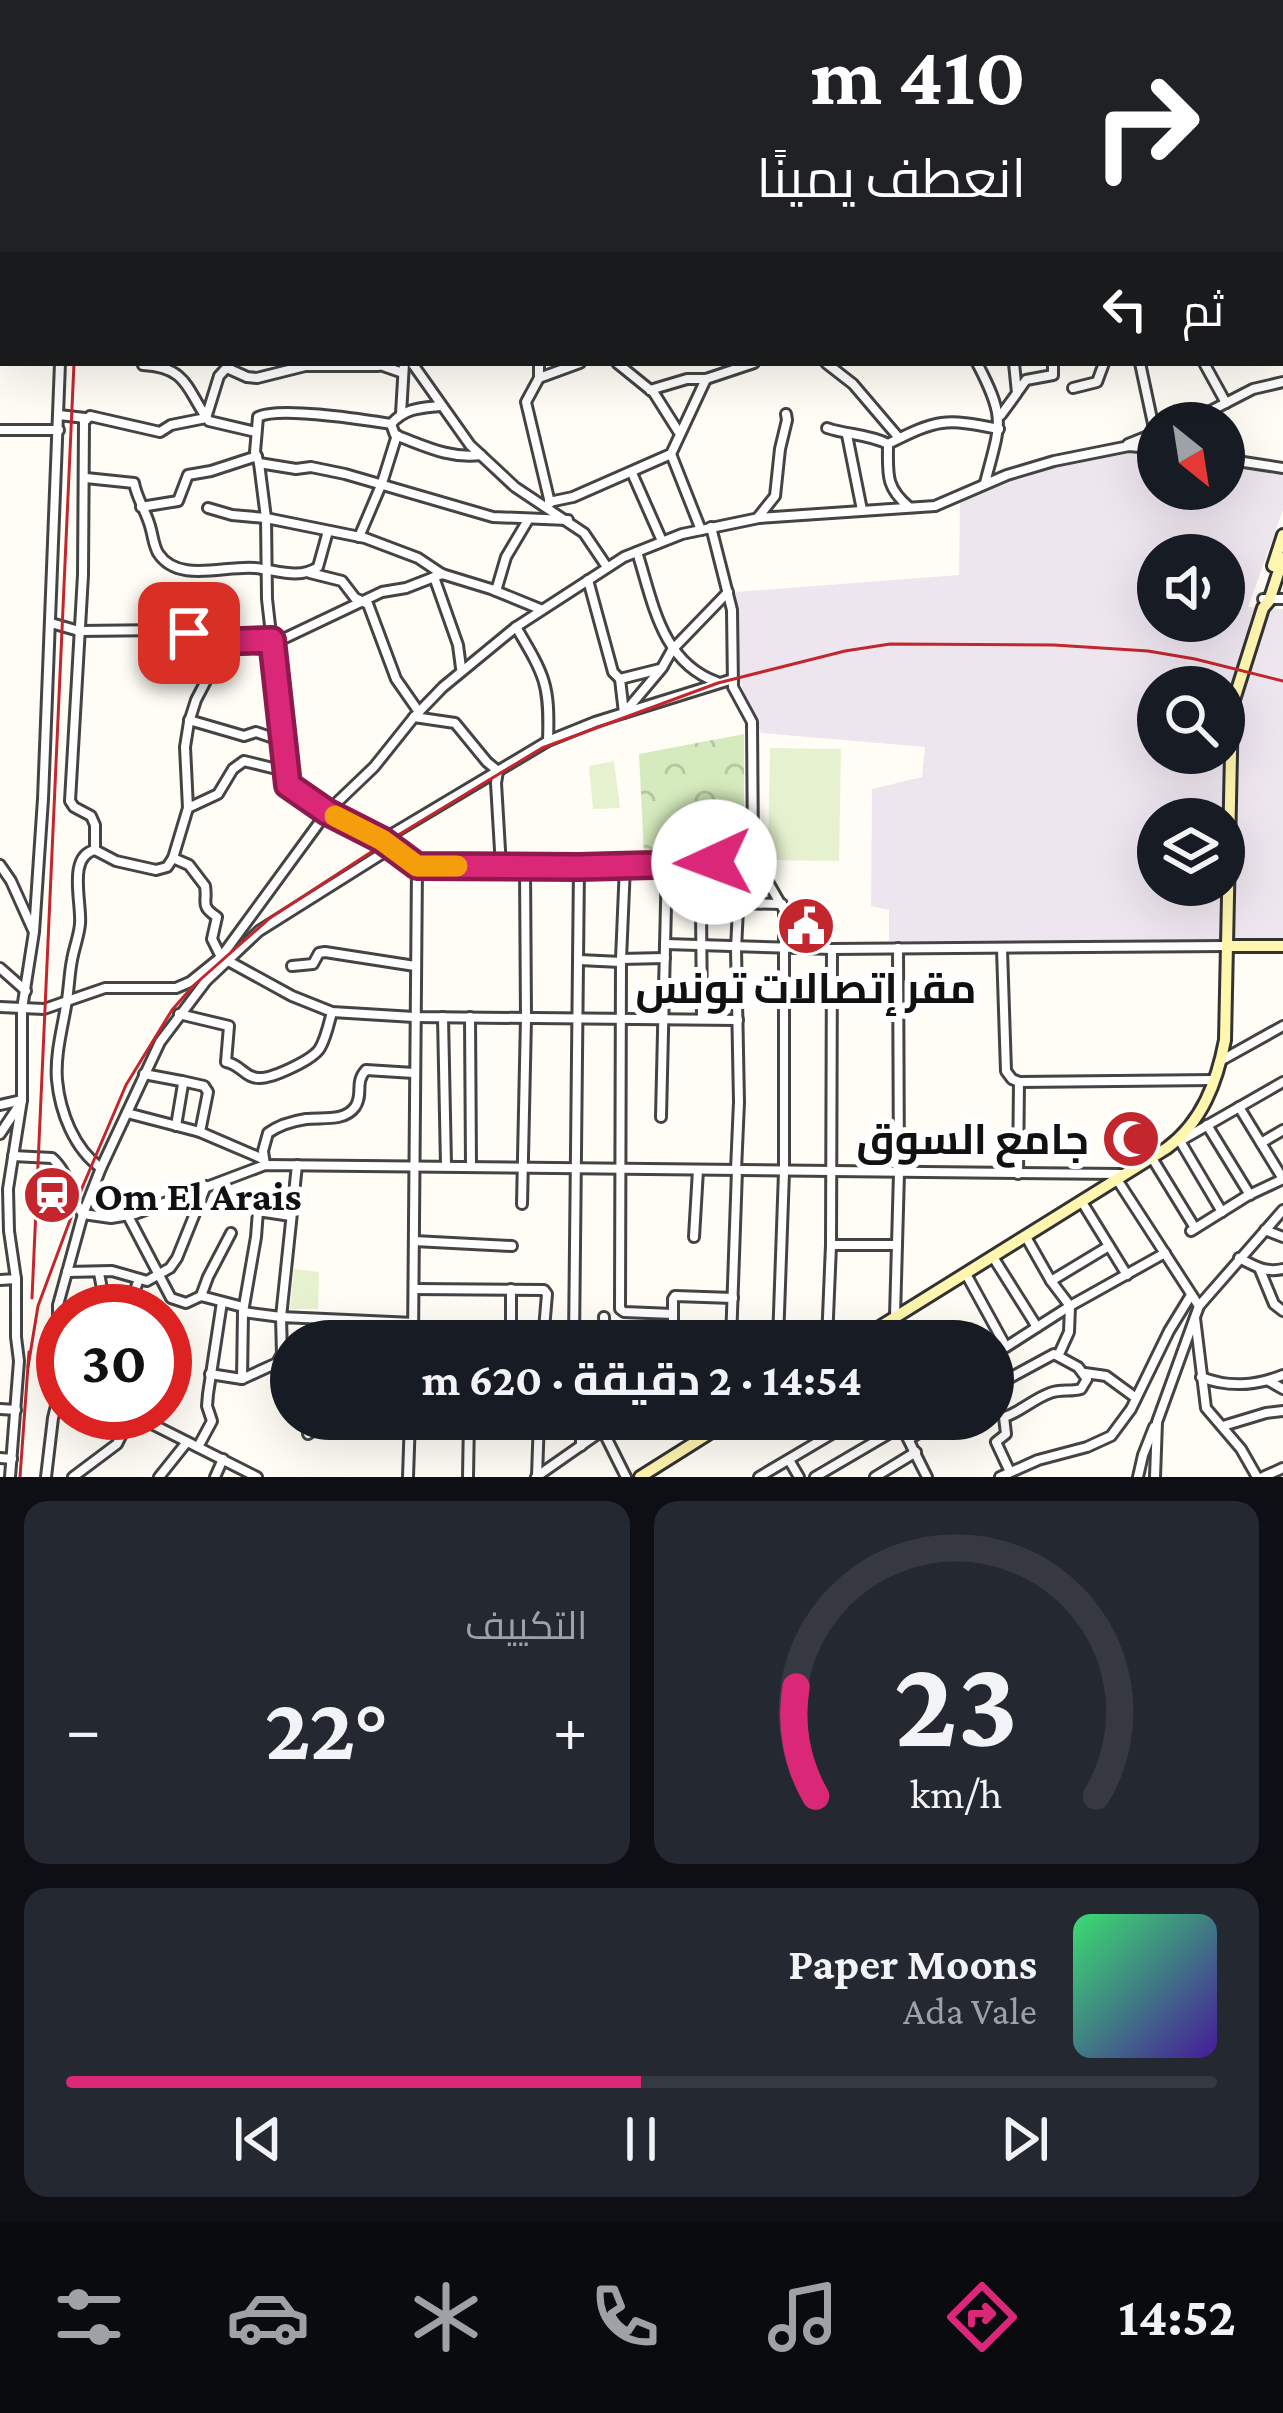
<!DOCTYPE html>
<html lang="ar">
<head>
<meta charset="utf-8">
<style>
	:root { --surface:#171b24; --page:#242831; --text:#f1f3f6; --muted:#9ea1a6; --line:#363941; --accent:#db2777 }
	body { margin:0; font-family:"Crimson Pro",Cairo,serif; background:var(--page); color:var(--text); direction:rtl; height:100vh; display:flex; flex-direction:column; font-size:45px; white-space:nowrap }
	* { box-sizing:border-box; margin:0 }
	p { font-size:39px; color:var(--muted) }
	.icon { flex:none; width:66px; height:66px; fill:none; stroke:currentColor; stroke-width:2; stroke-linecap:round; stroke-linejoin:round }
	.map { position:relative; height:1477px; overflow:hidden; direction:ltr }
	.side { display:flex; flex-direction:column; gap:24px; padding:24px; background:#0d0f14; flex:1 }
	.side>* { flex:none }
	.top-card { position:absolute; left:0px; top:0px; width:1284px; height:366px; box-shadow:0 12px 48px #0002; direction:rtl; background:#202124; color:#fff; overflow:hidden }
	.needle { width:78px; rotate:150deg }
	.tools { position:absolute; left:1137px; top:402px; display:grid; gap:24px }
	.tools a { display:grid; place-items:center; width:108px; height:108px; border-radius:50%; background:var(--surface); box-shadow:0 12px 48px #0002; font-size:60px }
	.speed { position:absolute; left:36px; top:1284px; display:flex; gap:24px; font-size:60px; font-weight:700; text-align:center }
	.speed>* { display:grid; place-content:center; width:156px; height:156px; border-radius:50%; background:var(--surface); box-shadow:0 12px 48px #0002; line-height:1 }
	.speed .limit { border:18px solid #d22; background:#fff; color:#111 }
	.pin { position:absolute; display:grid; place-items:center; width:102px; height:102px; color:#fff; margin:-51px; border-radius:24px; box-shadow:0 6px 18px #0006 }
	.me { position:absolute; width:132px; margin:-66px; rotate:268deg; stroke-linejoin:round; filter:drop-shadow(0 0 9px #0008) }
	.turn { display:flex; align-items:center; gap:42px; height:252px; padding:0 60px; font-size:54px }
	.turn .icon { width:156px; height:156px; stroke-width:2.5 }
	.turn b { display:block; font-size:84px; line-height:102px }
	.then { display:flex; align-items:center; height:114px; padding:0 60px; background:#0003; gap:24px; font-size:45px }
	.big { font-size:90px; font-weight:700; line-height:1.1 }
	.side .card { flex:1; display:flex; flex-direction:column; justify-content:center; gap:18px; min-width:0; padding:0 42px; border-radius:24px; background:var(--page) }
	.side .dial { align-items:center; gap:0 }
	.dial svg { height:312px; overflow:visible; fill:none; stroke:var(--line); stroke-width:7; stroke-linecap:round; text-anchor:middle }
	.dial text { fill:var(--text); stroke:none }
	.song { display:flex; align-items:center; gap:36px }
	.cover { width:144px; height:144px; border-radius:18px; background:linear-gradient(135deg,hsl(140 70% 55%),hsl(260 70% 35%)) }
	.played { height:12px; border-radius:6px; background:linear-gradient(90deg,var(--accent) 50%,var(--line) 50%) }
	.keys { display:flex; justify-content:space-around; direction:ltr }
	.heat { display:flex; justify-content:space-between; align-items:center; font-size:66px; direction:ltr }
	.side .tiles { flex:1; display:grid; gap:24px; grid-template-columns:1fr 1fr }
	.card:last-child { grid-column:span 2 }
	.trip { position:absolute; left:270px; top:1320px; width:744px; height:120px; border-radius:60px; background:var(--surface); box-shadow:0 12px 48px #0002; font-weight:700; line-height:120px; text-align:center; direction:rtl }
	.menu { display:flex; height:192px; justify-content:space-around; align-items:center; background:#090b0e; color:var(--muted) }
	.menu .icon { width:84px; height:84px }
	.menu .active { color:var(--accent) }
	.menu b { font-size:54px; color:var(--text) }
	.map>svg:first-child { display:block }
	.industrial { fill:#eee6ef; fill-rule:evenodd }
	.park { fill:url(#park-crowns) }
	.pitch { fill:#e6f2cf }
	.lines { fill:none; stroke-linecap:round; stroke-linejoin:round }
	.street-casing { stroke:#444; stroke-width:14 }
	.secondary-casing { stroke:#333; stroke-width:16 }
	.street { stroke:#fff; stroke-width:8 }
	.secondary { stroke:#fff6b0; stroke-width:10 }
	.rail { stroke:#c4262e; stroke-width:3 }
	.route-casing { stroke:#8e194d; stroke-width:30 }
	.route { stroke:#db2777; stroke-width:21 }
	.slow { stroke:#f59e0b; stroke-width:21 }
	.labels { text-anchor:middle; stroke-width:12; stroke-linejoin:round; paint-order:stroke }
	.poi-label { font-size:42px; font-weight:bold; fill:#111; stroke:#fff }
</style>
</head>
<body>
<div class="map">
<svg width="1283" height="1477" viewBox="0 0 1283 1477">
	<defs>
		<pattern id="park-crowns" width="20" height="18" patternUnits="userSpaceOnUse" patternTransform="scale(3)"><rect width="20" height="18" fill="#d5ebbd"/><path d="M2 6a3 3 0 1 1 6 0M12 15a3 3 0 1 1 6 0" fill="none" stroke="#b6c8a1"/></pattern>
	</defs>
	<rect width="100%" height="100%" fill="#fffdf5"/>
	<path class="industrial" d="M1121 452 1158 457V489H1224V466L1283 475V510L1248 607 1283 609V941H889V910L871 906 872 789 922 777 925 747 761 733 733 665 735 592 959 575 960 502 1055 463ZM1158 555H1224V621H1158ZM1158 687H1224V753H1158ZM1158 819H1224V885H1158Z"/>
	<polygon class="park" points="744,734 744,852 644,854 639,754"/>
	<g class="pitch">
		<polygon points="770,748 841,749 839,861 768,860"/>
		<polygon points="614,761 620,808 593,809 589,766"/>
		<polygon points="294,1269 319,1272 318,1309 290,1309"/>
	</g>
	<g class="lines">
		<g class="street-casing">
			<g id="street">
				<polyline points="692,0 694,3"/>
				<polyline points="767,0 768,3"/>
				<polyline points="832,0 833,3"/>
				<polyline points="896,0 899,3"/>
				<polyline points="1129,0 1130,3"/>
				<polyline points="1197,0 1199,3"/>
				<polyline points="1237,0 1238,3"/>
				<polyline points="870,3 871,0"/>
				<polyline points="1281,53 1283,54"/>
				<polyline points="1281,110 1283,109"/>
				<polyline points="1281,146 1283,149"/>
				<polyline points="0,272 3,275"/>
				<polyline points="1281,331 1283,333"/>
				<polyline points="412,363 470,445 515,487 584,533 607,567"/>
				<polyline points="539,363 539,378 526,402 550,503"/>
				<polyline points="617,363 654,393 678,431"/>
				<polyline points="826,363 853,384 899,438"/>
				<path d="M977 363C1007 420 1000 424 985 483"/>
				<polyline points="1140,363 1155,433"/>
				<polyline points="1204,363 1226,403"/>
				<polyline points="377,364 403,373"/>
				<path d="M143 365C189 367 187 392 209 421L256 432"/>
				<polyline points="227,368 247,377 257,378 305,366 378,366"/>
				<polyline points="539,378 580,363"/>
				<polyline points="1073,388 1097,382 1104,363"/>
				<polyline points="650,390 687,379 706,379 754,363"/>
				<polyline points="1019,390 1026,380 1053,375 1053,363"/>
				<polyline points="401,414 404,363"/>
				<polyline points="59,415 85,418"/>
				<polyline points="1001,415 1017,393 1014,363"/>
				<polyline points="1187,423 1253,389 1283,382"/>
				<path d="M391 424C405 408 420 408 440 406"/>
				<path d="M827 428C847 435 869 434 888 444 938 419 944 418 999 429"/>
				<polyline points="0,430 59,430"/>
				<polyline points="847,435 862,510"/>
				<path d="M888 444C888 474 885 487 909 507"/>
				<polyline points="1128,444 1158,432"/>
				<polyline points="671,454 701,530"/>
				<path d="M481 455C449 459 425 446 395 435L391 424C365 420 279 406 258 417L255 452 259 463 266 518 267 599 288 785 327 812 382 840 417 866H625L700 859 727 866 758 869"/>
				<polyline points="1224,459 1283,468"/>
				<polyline points="259,463 296,469 311,467 345,474 493,517 568,520"/>
				<polyline points="632,473 662,541"/>
				<path d="M86 478 134 483C137 499 146 511 150 526 153 535 153 544 158 553 178 584 225 565 255 568 277 570 298 580 318 567L328 531"/>
				<polyline points="549,502 573,497 671,454 706,379"/>
				<polyline points="141,507 178,501 188,475 211,471 257,456"/>
				<polyline points="208,508 232,515 266,518 365,538 418,558 442,574 491,589 540,609"/>
				<polyline points="759,516 775,496 780,449 787,420 786,414"/>
				<polyline points="711,527 732,610 733,687 752,722 753,856 784,910 784,1172 778,1341"/>
				<polyline points="359,537 382,483 397,435"/>
				<path d="M637 552C653 602 661 662 717 682"/>
				<polyline points="310,573 342,581 355,598 368,604 396,679 419,712"/>
				<polyline points="434,577 458,645 461,668"/>
				<polyline points="588,580 613,672 620,679 660,669"/>
				<polyline points="496,591 506,557 528,520"/>
				<polyline points="1263,599 1283,599"/>
				<polyline points="51,623 79,631 166,630 211,637 215,642 283,639 382,592 406,588 442,574"/>
				<path d="M516 627C545 676 550 684 548 741"/>
				<polyline points="620,679 624,713"/>
				<polyline points="625,712 662,668 672,650 728,592"/>
				<polyline points="414,717 455,723 487,762 498,771 496,783 501,867"/>
				<polyline points="189,720 244,736 256,732 282,741"/>
				<polyline points="188,808 218,794 233,769 244,761 285,771"/>
				<polyline points="382,840 548,741 595,722 733,679"/>
				<polyline points="95,850 116,861 156,870 167,867 173,858 188,808 185,747 189,722 196,700 208,677 215,642"/>
				<path d="M173 858 189 865 205 886C208 903 199 905 217 917L212 939 221 957 292 996 332 1012 414 1017 738 1020"/>
				<polyline points="0,865 11,881 33,930"/>
				<polyline points="625,866 621,959 620,1309 624,1312 673,1314"/>
				<polyline points="729,903 782,904"/>
				<polyline points="701,906 702,1018"/>
				<polyline points="665,944 832,949 1227,946"/>
				<polyline points="1002,949 1006,1071 1012,1079 1019,1082 1214,1080"/>
				<polyline points="621,959 665,958"/>
				<polyline points="579,960 621,962"/>
				<polyline points="292,966 313,964 319,953 325,952 415,966"/>
				<polyline points="0,968 26,991"/>
				<polyline points="0,1007 44,1009 105,988 176,988 190,982 221,957 327,812 374,767 414,717 443,687 516,627 624,557 682,534 759,518 935,506 1007,475 1054,461 1129,446 1158,449"/>
				<path d="M179 1014 229 1026 226 1062C240 1064 246 1079 260 1078 273 1078 313 1060 320 1048 326 1038 329 1023 332 1012"/>
				<polyline points="443,1017 446,1165"/>
				<polyline points="470,1017 471,1166"/>
				<polyline points="1222,1060 1283,1026"/>
				<polyline points="144,1074 181,1081 183,1084 176,1126"/>
				<polyline points="182,1081 204,1086 208,1092 200,1132"/>
				<polyline points="0,1105 22,1100"/>
				<polyline points="1239,1107 1283,1179"/>
				<polyline points="127,1113 200,1132 263,1159"/>
				<polyline points="661,1117 667,862"/>
				<polyline points="1207,1125 1250,1195"/>
				<polyline points="0,1134 18,1107"/>
				<polyline points="1180,1141 1283,1082"/>
				<polyline points="1180,1141 1222,1212"/>
				<polyline points="1261,1143 1283,1130"/>
				<path d="M13 1156 52 1158C69 1173 70 1194 82 1213"/>
				<polyline points="1152,1158 1195,1228"/>
				<path d="M265 1165 263 1151 268 1133C279 1125 293 1121 306 1119 322 1117 344 1122 355 1107 364 1094 354 1083 366 1070L414 1073"/>
				<path d="M101 1168C74 1149 60 1112 57 1080 55 1055 62 1030 66 1006 69 991 69 975 72 960 74 948 79 936 80 924 82 903 67 856 95 850V825L91 816 74 807 70 801 83 575 84 422 90 416 160 432 171 425 206 418 219 376 231 363"/>
				<polyline points="736,1170 739,1102 736,949 740,867"/>
				<polyline points="1018,1174 1019,1082"/>
				<polyline points="1118,1181 1199,1306"/>
				<polyline points="1082,1202 1127,1275"/>
				<polyline points="522,1204 526,1018 525,867"/>
				<polyline points="83,1214 111,1218 135,1214 265,1165 1121,1174"/>
				<polyline points="128,1216 171,1298 186,1303 201,1296 243,1307"/>
				<polyline points="1265,1230 1283,1237"/>
				<polyline points="1191,1231 1247,1196 1283,1179"/>
				<polyline points="694,1237 698,1170"/>
				<polyline points="1026,1237 1051,1281 1070,1306 1069,1332 1059,1354"/>
				<polyline points="414,1241 512,1246"/>
				<polyline points="831,1245 897,1245"/>
				<polyline points="993,1257 1037,1327"/>
				<path d="M1239 1258C1255 1266 1264 1273 1283 1269"/>
				<polyline points="1260,1270 1274,1304 1283,1311"/>
				<polyline points="67,1272 112,1271 147,1281 170,1268 177,1258 206,1186"/>
				<polyline points="99,1273 102,1289 101,1311"/>
				<polyline points="966,1274 1006,1347 1070,1306 1165,1253"/>
				<polyline points="0,1280 16,1279 9,1231 8,1189 22,1100 22,1009 34,932 43,799 60,363"/>
				<polyline points="1051,1281 1109,1246"/>
				<polyline points="414,1289 544,1290 547,1294 543,1341"/>
				<polyline points="201,1296 208,1277 231,1233"/>
				<polyline points="133,1311 131,1301 139,1279"/>
				<polyline points="243,1312 281,1317 297,1165"/>
				<polyline points="895,1316 899,1173 898,948"/>
				<polyline points="604,1317 605,1341"/>
				<polyline points="1195,1318 1206,1408 1241,1449 1257,1477"/>
				<polyline points="331,1320 331,1341"/>
				<polyline points="413,1341 417,866"/>
				<polyline points="511,1341 511,1289"/>
				<polyline points="574,1341 579,867"/>
				<polyline points="673,1341 673,1299 675,1296 733,1298"/>
				<polyline points="731,1341 737,1170"/>
				<polyline points="827,1341 831,1245 832,949"/>
				<polyline points="63,1354 58,1342 58,1305 83,1214 101,1168 160,1042 206,981 259,931 391,848"/>
				<polyline points="1085,1373 1106,1376 1136,1398"/>
				<polyline points="210,1374 242,1379 277,1363 282,1354 281,1317 414,1323"/>
				<path d="M1201 1377C1229 1388 1255 1386 1283 1375"/>
				<polyline points="242,1379 243,1312 256,1237 258,1211 291,1216"/>
				<polyline points="1269,1381 1283,1389"/>
				<path d="M993 1387 1054 1354 1078 1367 1087 1379 1081 1389C1070 1392 1061 1389 1050 1393 1033 1399 1021 1412 1004 1417L1006 1434 996 1442 1010 1472"/>
				<polyline points="0,1409 16,1410"/>
				<polyline points="130,1413 257,1477"/>
				<polyline points="898,1419 927,1477"/>
				<polyline points="1223,1426 1266,1413 1283,1411"/>
				<polyline points="603,1431 626,1477"/>
				<polyline points="308,1434 323,1425 346,1419"/>
				<polyline points="909,1439 941,1419"/>
				<polyline points="581,1446 581,1419"/>
				<polyline points="198,1447 212,1421 207,1406 208,1394 222,1302"/>
				<polyline points="0,1458 12,1459"/>
				<polyline points="789,1460 799,1477"/>
				<polyline points="537,1476 539,1419"/>
				<polyline points="10,1477 19,1361 16,1337 16,1279"/>
				<polyline points="46,1477 53,1418 63,1378"/>
				<polyline points="73,1477 117,1444 132,1414"/>
				<polyline points="159,1477 187,1442"/>
				<polyline points="215,1477 223,1459"/>
				<polyline points="408,1477 410,1419"/>
				<polyline points="468,1477 469,1419"/>
				<polyline points="536,1477 619,1419"/>
				<polyline points="759,1477 857,1419"/>
				<polyline points="815,1477 902,1426"/>
				<polyline points="875,1477 916,1452"/>
				<polyline points="1000,1477 1038,1460 1087,1447 1111,1436 1131,1409 1169,1331 1191,1295"/>
				<polyline points="1138,1477 1143,1455 1154,1427"/>
				<polyline points="1155,1477 1157,1422 1199,1306 1283,1210"/>
				<polyline points="1263,1477 1283,1468"/>
			</g>
		</g>
		<g class="secondary-casing">
			<g id="secondary">
				<polyline points="1273,566 1283,535"/>
				<polyline points="1227,946 1283,946"/>
				<path d="M857 1341 1167 1148C1202 1122 1217 1082 1225 1040L1232 706 1263 608 1269 601 1283 558"/>
				<polyline points="640,1477 732,1419"/>
			</g>
		</g>
		<use href="#street" class="street"/>
		<use href="#secondary" class="secondary"/>
		<g class="rail">
			<polyline points="92,3 92,0"/>
			<polyline points="32,1298 74,363"/>
			<polyline points="28,1367 38,1306 82,1188 126,1085 172,1010 193,986 270,918 385,843 542,748 718,683 845,651 890,644 1054,645 1148,651 1195,659 1283,681"/>
			<polyline points="20,1477 29,1352"/>
		</g>
	</g>
	<g class="lines">
		<g class="route-casing">
			<polyline id="route" points="189,633 211,637 215,642 272,640 288,785 327,812 382,840 417,866 579,867 653,865 700,860 714,862"/>
		</g>
		<use href="#route" class="route"/>
		<polyline class="slow" points="335,816 382,840 417,866 457,866"/>
	</g>
	<defs>
		<g id="civic-disc" transform="scale(3)"><circle r="9.5" fill="#c4262e" stroke="#fff"/><path d="M-.6-6.5H3V-4.5H.6V-3L4-1V1h2V6H-6V1h2V-1L-.6-3ZM-1.2 2.5V6h2.4V2.5Z" fill="#fff"/></g>
		<g id="mosque-disc" transform="scale(3)"><circle r="9.5" fill="#c4262e" stroke="#fff"/><path d="M3.5-4.9A6 6 0 1 0 3.5 4.9A5 5 0 1 1 3.5-4.9Z" fill="#fff"/></g>
		<g id="station-disc" transform="scale(3)"><circle r="9.5" fill="#c4262e" stroke="#fff"/><path d="M-3-6H3Q5-6 5-4V2Q5 4 3 4L4.5 6H3L1.5 4h-3L-3 6H-4.5L-3 4Q-5 4-5 2V-4Q-5-6-3-6ZM-3.5-4v3h7v-3ZM-3.5 1v1.5H-2V1ZM2 1v1.5H3.5V1Z" fill="#fff"/></g>
	</defs>
	<g fill-rule="evenodd">
		<use href="#civic-disc" x="806" y="926"/>
		<use href="#mosque-disc" x="1131" y="1139"/>
		<use href="#station-disc" x="52" y="1195"/>
	</g>
	<g class="labels">
		<g class="poi-label">
			<text x="806" y="1003">مقر إتصالات تونس</text>
			<text x="1089" y="1154" text-anchor="end">جامع السوق</text>
			<text x="94" y="1210" text-anchor="start">Om El Arais</text>
		</g>
	</g>
</svg>
<div class="tools">
<a><svg class="needle" viewBox="-14 -14 28 28"><path d="M0-13l5 13h-10z" fill="#e53935"/><path d="M0 13l5-13h-10z" fill="#9ea1a6"/></svg></a>
<a><svg class="icon" aria-label="sound" viewBox="0 0 24 24"><path d="M4 9h4l5-4v14l-5-4H4zM17 9q2 3 0 6"/></svg></a>
<a><svg class="icon" aria-label="search" viewBox="0 0 24 24"><circle cx="10" cy="10" r="6"/><path d="M15 15l6 6"/></svg></a>
<a><svg class="icon" aria-label="layers" viewBox="0 0 24 24"><path d="M12 4l9 5-9 5-9-5zM3 14l9 5 9-5"/></svg></a>
</div>
<div class="speed"><div class="limit">30</div></div>
<div class="pin" style="left:189px;top:633px;background:#d93025"><svg class="icon" aria-label="arrive" viewBox="0 0 24 24"><path d="M6 21V4h12l-3 4 3 4H6"/></svg></div>
<svg class="me" style="left:714px;top:862px" viewBox="-20 -20 40 40"><circle r="19" fill="#fff"/><path d="M0-13L10 11 0 6-10 11z" fill="#db2777"/></svg>
<div class="trip">14:54 · 2 دقيقة · 620 m</div>
<div class="top-card">
<div class="turn"><svg class="icon" aria-label="right" viewBox="0 0 24 24"><path d="M7 20v-9h11M14 6l5 5-5 5"/></svg><div><b>410 m</b>انعطف يمينًا</div></div>
<div class="then">ثم<svg class="icon" aria-label="left" viewBox="0 0 24 24"><path d="M17 20v-9H6M10 6l-5 5 5 5"/></svg></div>
</div>
</div>
<section class="side">
<div class="tiles">
<div class="card dial"><svg viewBox="0 0 100 80">
<path d="M14 69A42 42 0 1 1 86 69"/>
<path d="M14 69A42 42 0 0 1 9 41" stroke="#db2777"/>
<text x="50" y="56" font-size="32" font-weight="700">23</text>
<text x="50" y="72" font-size="11">km/h</text>
</svg></div>
<div class="card"><p>التكييف</p>
<div class="heat"><a>−</a><b class="big">22°</b><a>+</a></div>
</div>
<div class="card">
<div class="song"><i class="cover"></i><div><b>Paper Moons</b><p>Ada Vale</p></div></div>
<div class="played"></div>
<div class="keys"><svg class="icon" aria-label="previous" viewBox="0 0 24 24"><path d="M18 5L8 12l10 7zM5 5v14"/></svg><svg class="icon" aria-label="pause" viewBox="0 0 24 24"><path d="M8 5v14M16 5v14"/></svg><svg class="icon" aria-label="next" viewBox="0 0 24 24"><path d="M6 5l10 7-10 7zM19 5v14"/></svg></div>
</div>
</div>
</section>
<nav class="menu">
<b>14:52</b>
<svg class="icon active" aria-label="directions" viewBox="0 0 24 24"><path d="M12 3l9 9-9 9-9-9zM9 14v-3h6M13 9l2 2-2 2"/></svg>
<svg class="icon" aria-label="music" viewBox="0 0 24 24"><path d="M9 18V5l10-2v13"/><circle cx="6" cy="18" r="3"/><circle cx="16" cy="16" r="3"/></svg>
<svg class="icon" aria-label="phone" viewBox="0 0 24 24"><path d="M5 4h4l2 5-3 2q2 4 5 5l2-3 5 2v4C11 20 4 13 5 4z"/></svg>
<svg class="icon" aria-label="climate" viewBox="0 0 24 24"><path d="M12 3v18M4 7l16 10M4 17L20 7"/></svg>
<svg class="icon" aria-label="car" viewBox="0 0 24 24"><path d="M5 17H2v-5l4-1 3-4h7l3 4 3 1v5h-3M9 17h6M6 11h13"/><circle cx="7" cy="17" r="2"/><circle cx="17" cy="17" r="2"/></svg>
<svg class="icon" aria-label="filters" viewBox="0 0 24 24"><path d="M4 7h16M4 17h16"/><circle cx="9" cy="7" r="2"/><circle cx="15" cy="17" r="2"/></svg>
</nav>
</body>
</html>
